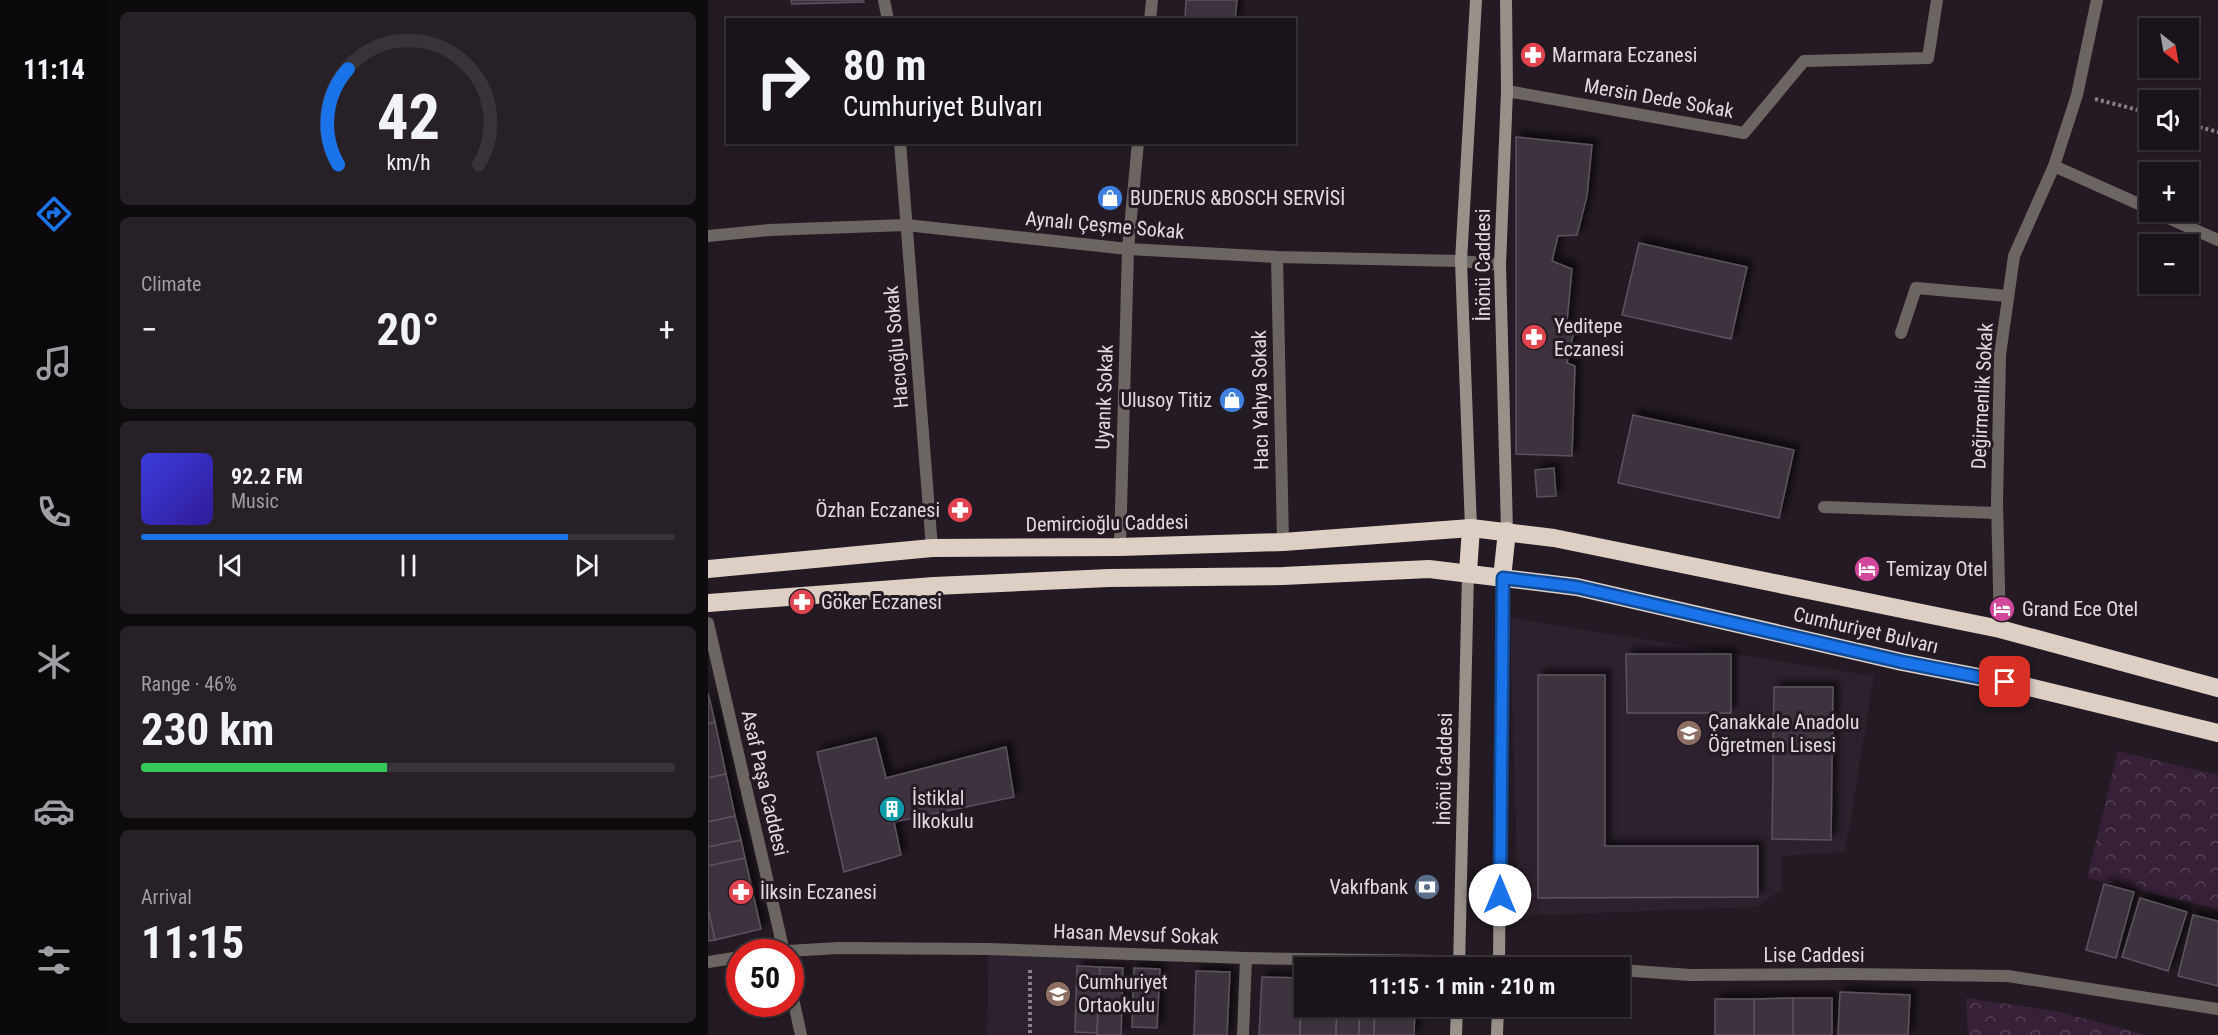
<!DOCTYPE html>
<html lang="en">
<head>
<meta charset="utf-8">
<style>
	:root { --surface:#1a141a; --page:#272127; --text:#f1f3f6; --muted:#9f9ea2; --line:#383339; --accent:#1a73e8 }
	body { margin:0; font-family:"Roboto Condensed",sans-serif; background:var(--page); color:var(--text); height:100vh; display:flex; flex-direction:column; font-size:22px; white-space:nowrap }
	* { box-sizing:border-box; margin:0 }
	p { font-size:20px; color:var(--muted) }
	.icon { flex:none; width:33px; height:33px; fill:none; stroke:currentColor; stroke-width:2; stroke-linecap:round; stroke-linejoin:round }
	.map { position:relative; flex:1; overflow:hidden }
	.details { display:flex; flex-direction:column; gap:12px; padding:12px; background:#0e0b0e; width:600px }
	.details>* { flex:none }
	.banner { position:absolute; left:18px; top:18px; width:570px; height:126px; border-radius:0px; box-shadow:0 2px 4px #0004,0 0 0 2px var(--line); background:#1a141a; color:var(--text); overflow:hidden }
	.needle { width:39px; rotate:149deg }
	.controls { position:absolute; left:1431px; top:18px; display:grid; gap:12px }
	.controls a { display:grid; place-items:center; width:60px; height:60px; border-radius:0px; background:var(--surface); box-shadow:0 2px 4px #0004,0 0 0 2px var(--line); font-size:30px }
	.speed { position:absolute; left:18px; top:939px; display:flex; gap:12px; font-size:30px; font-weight:700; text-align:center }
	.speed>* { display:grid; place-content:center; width:78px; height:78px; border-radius:50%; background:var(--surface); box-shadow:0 2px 4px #0004,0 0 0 2px var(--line); line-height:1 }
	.speed .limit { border:9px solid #d22; background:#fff; color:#111 }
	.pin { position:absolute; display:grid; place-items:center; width:51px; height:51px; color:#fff; margin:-26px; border-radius:12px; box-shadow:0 3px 9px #0006 }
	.me { position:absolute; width:66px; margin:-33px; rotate:0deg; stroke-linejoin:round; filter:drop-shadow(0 0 4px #0008) }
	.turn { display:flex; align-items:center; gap:21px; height:126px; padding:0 18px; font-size:27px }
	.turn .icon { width:78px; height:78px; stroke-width:2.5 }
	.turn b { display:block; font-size:42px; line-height:51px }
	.big { font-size:45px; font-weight:700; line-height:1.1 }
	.details .widget { flex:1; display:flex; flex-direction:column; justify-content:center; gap:9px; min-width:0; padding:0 21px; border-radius:9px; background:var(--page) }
	.details .dial { align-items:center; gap:0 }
	.dial svg { height:156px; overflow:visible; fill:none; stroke:var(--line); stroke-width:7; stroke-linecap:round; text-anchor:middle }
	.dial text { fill:var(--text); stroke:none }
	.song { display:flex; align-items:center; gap:18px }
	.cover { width:72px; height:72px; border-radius:9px; background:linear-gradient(135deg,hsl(240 70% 55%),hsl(250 70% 35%)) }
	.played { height:6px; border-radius:3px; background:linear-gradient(90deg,var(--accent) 80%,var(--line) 80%) }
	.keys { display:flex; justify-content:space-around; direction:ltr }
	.heat { display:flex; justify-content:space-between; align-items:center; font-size:33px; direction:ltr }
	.charge { height:9px; border-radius:4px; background:linear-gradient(90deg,#34c759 46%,var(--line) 0) }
	.trip { position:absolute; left:586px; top:957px; width:336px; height:60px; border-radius:0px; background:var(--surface); box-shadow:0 2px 4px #0004,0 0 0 2px var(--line); font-weight:700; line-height:60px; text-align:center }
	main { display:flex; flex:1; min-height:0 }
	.tab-bar { display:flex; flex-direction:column; width:108px; justify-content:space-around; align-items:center; background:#0a080a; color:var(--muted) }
	.tab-bar .icon { width:42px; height:42px }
	.tab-bar .selected { color:var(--accent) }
	.tab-bar b { font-size:27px; color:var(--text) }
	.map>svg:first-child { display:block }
	.built { fill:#2e212f }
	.park { fill:url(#park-crowns) }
	.building { fill:#3c333d; stroke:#5d525d; stroke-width:1.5; filter:url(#shadow) }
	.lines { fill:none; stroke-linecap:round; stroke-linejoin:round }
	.path { stroke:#888188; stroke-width:4; stroke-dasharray:3 3; stroke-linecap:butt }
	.street { stroke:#6c6662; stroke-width:12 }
	.secondary { stroke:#9a908a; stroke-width:12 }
	.highway { stroke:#ddcfc4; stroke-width:18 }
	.route-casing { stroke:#114b97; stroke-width:15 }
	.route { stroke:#1a73e8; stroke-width:10 }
	.labels { text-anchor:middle; stroke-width:6; stroke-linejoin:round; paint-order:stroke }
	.poi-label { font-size:20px; fill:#e1dbe1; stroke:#231a23; text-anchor:start }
	.street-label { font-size:20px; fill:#e1dbe1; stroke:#231a23 }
</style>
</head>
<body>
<main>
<nav class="tab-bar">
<b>11:14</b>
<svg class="icon selected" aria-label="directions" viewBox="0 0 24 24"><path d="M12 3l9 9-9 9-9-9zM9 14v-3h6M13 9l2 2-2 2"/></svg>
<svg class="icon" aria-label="music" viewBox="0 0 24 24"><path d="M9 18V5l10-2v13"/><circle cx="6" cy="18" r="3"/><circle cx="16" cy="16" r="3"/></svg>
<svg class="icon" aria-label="phone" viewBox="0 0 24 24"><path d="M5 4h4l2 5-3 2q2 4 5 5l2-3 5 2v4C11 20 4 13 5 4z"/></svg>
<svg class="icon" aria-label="climate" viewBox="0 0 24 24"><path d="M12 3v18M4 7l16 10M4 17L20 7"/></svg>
<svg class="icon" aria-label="car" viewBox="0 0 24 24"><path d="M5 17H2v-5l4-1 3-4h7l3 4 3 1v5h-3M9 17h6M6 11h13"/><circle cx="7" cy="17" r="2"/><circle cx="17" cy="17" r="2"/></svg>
<svg class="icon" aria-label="filters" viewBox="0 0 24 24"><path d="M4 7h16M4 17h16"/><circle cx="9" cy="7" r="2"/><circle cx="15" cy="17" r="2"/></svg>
</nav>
<section class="details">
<div class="widget dial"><svg viewBox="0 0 100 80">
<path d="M14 69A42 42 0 1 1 86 69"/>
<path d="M14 69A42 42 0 0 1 19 20" stroke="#1a73e8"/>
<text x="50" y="56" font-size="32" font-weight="700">42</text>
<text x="50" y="72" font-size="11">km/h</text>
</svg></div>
<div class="widget"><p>Climate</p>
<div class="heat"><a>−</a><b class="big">20°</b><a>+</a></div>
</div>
<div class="widget">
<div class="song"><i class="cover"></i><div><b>92.2 FM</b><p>Music</p></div></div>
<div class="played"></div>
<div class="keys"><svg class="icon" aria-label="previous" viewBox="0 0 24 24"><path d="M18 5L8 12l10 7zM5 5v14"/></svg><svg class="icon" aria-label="pause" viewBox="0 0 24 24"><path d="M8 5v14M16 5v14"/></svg><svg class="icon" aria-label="next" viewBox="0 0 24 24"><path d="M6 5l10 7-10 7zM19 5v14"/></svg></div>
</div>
<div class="widget"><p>Range · 46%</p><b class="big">230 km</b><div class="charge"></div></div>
<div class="widget"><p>Arrival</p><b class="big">11:15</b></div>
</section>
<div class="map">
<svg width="1510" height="1035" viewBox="0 0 1510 1035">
	<defs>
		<pattern id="park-crowns" width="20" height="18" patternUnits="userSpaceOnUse" patternTransform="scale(1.5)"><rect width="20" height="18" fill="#372139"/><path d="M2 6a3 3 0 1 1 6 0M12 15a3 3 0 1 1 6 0" fill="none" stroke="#544155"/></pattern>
		<filter id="shadow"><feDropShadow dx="5.5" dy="-5.5" stdDeviation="3" flood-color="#0009"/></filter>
	</defs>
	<rect width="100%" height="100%" fill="#231a23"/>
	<g class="built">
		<polygon points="802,618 1166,676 1137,852 1073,856 1074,889 1048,907 810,916"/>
		<polygon points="280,949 421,953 419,1035 279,1035"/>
	</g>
	<g class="park">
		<polygon points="1410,751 1510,775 1510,909 1379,878"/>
		<polygon points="1258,998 1348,1011 1438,1035 1260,1035"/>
	</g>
	<g class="building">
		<polygon points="83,0 155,0 156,2 84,4"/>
		<polygon points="478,0 529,0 527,20 477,20"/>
		<polygon points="808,137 884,145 879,196 869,235 850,236 844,261 864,269 858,332 866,331 859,363 867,366 864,456 808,454"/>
		<polygon points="931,243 1039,267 1023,339 914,315"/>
		<polygon points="925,415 1086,450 1071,518 910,483"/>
		<polygon points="846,468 848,496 829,497 827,470"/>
		<polygon points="918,654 1023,654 1023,713 919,713"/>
		<polygon points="830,675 897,675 897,846 1050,846 1050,897 830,898"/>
		<polygon points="1066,687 1125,687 1123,840 1064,839"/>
		<polygon points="0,693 7,722 0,724"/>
		<polygon points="7,722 18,774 0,778 0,724"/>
		<polygon points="168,738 178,778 298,747 306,797 186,822 193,855 136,872 109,752"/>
		<polygon points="18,774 27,816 0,822 0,778"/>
		<polygon points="27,816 33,840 0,847 0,822"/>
		<polygon points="33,840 37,858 0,866 0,847"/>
		<polygon points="37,858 53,929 7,940 0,909 0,866"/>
		<polygon points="1396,884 1426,892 1408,958 1378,950"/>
		<polygon points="1432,898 1479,912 1460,971 1414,957"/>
		<polygon points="0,909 7,940 0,941"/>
		<polygon points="1485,915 1510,921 1510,986 1470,976"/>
		<polygon points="369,966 392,967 389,1033 367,1032"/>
		<polygon points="392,967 415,968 413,1035 389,1035"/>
		<polygon points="426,968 452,969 449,1028 424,1027"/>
		<polygon points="488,971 522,972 519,1035 486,1035"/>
		<polygon points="554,977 594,978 592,1035 551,1035"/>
		<polygon points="594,978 597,978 597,1006 629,1006 628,1035 592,1035"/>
		<polygon points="1132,992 1202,995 1200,1035 1130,1035"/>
		<rect x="1085" y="998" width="39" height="37"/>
		<polygon points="1085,998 1085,1035 1046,1035 1046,999"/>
		<rect x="1007" y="999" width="39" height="36"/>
		<polygon points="629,1006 652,1006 651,1035 628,1035"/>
		<polygon points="652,1006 667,1006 666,1035 651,1035"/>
		<polygon points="667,1006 707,1006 706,1035 666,1035"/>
	</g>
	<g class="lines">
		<g class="path">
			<polyline points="1387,99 1442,113"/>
			<polyline points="1480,124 1510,132"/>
			<polyline points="322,970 322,1035"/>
		</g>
		<g class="street">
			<polyline points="176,0 180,20"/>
			<polyline points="442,20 444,0"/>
			<polyline points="799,91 1036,133 1096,61 1220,58 1229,0"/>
			<polyline points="192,142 224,548"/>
			<polyline points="1346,166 1442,209"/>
			<polyline points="1447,212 1510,240"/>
			<polyline points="0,236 61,230 198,225 420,249 569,257 753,261 792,265"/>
			<polyline points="569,257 575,542"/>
			<polyline points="1193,333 1208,288 1300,296"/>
			<polyline points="1116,507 1289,513"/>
			<polyline points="412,547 420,249 430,142"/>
			<polyline points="0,623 76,952"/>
			<polyline points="1292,629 1289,502 1292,355 1306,256 1346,166 1369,95 1389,0"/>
			<polyline points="63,952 130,948 280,949 538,958 792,962 869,968"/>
			<polyline points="0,962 32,957"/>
			<polyline points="912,970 982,975 1138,974 1300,976 1510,1009"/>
			<polyline points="82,985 93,1035"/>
			<polyline points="535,1035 538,958"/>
		</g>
		<g class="secondary">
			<polyline points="798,0 799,91 792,265 799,531"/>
			<polyline points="763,528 753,261 768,0"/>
			<polyline points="751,968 760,572"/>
			<polyline points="791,968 794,578"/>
			<polyline points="748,1035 749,1006"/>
			<polyline points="789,1035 790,1006"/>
		</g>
		<g class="highway">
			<polyline points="0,569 224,548 412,547 575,542 763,528 846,538 1292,629 1510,688"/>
			<polyline points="760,572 763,528"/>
			<polyline points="794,578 799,531"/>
			<polyline points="0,603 226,586 401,578 575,576 721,569 869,587 1194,662 1317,686 1510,733"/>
		</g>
	</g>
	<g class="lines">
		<g class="route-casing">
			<polyline id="route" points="792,895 795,578 869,587 1194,662 1297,682"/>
		</g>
		<use href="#route" class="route"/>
	</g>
	<defs>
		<g id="pharmacy-disc" transform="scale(1.35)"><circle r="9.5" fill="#e0444e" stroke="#231a23"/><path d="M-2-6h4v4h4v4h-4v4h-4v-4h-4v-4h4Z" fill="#fff"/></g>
		<g id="shop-disc" transform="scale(1.35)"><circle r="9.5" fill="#3f7fe0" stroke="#231a23"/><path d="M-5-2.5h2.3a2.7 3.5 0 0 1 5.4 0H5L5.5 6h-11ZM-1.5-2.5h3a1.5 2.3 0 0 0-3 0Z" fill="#fff"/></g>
		<g id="hotel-disc" transform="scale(1.35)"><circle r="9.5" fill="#d1479c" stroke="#231a23"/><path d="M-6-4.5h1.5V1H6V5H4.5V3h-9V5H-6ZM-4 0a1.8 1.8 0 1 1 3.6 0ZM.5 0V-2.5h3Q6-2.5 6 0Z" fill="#fff"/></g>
		<g id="school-disc" transform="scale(1.35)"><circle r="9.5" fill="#8d6e63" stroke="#231a23"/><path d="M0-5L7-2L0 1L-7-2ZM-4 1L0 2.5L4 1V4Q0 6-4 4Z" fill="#fff"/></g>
		<g id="building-disc" transform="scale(1.35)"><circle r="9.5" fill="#0f9aa8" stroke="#231a23"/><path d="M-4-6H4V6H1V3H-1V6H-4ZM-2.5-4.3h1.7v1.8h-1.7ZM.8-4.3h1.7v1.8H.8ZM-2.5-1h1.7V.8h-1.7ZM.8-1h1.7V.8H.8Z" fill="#fff"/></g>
		<g id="bank-disc" transform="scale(1.35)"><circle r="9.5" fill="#5c6f8a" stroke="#231a23"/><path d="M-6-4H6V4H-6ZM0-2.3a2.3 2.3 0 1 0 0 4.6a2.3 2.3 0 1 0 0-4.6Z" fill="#fff"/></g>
	</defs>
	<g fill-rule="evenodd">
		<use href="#pharmacy-disc" x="825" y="55"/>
		<use href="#shop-disc" x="402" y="198"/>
		<use href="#pharmacy-disc" x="826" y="337"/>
		<use href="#shop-disc" x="524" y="400"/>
		<use href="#pharmacy-disc" x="252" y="510"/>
		<use href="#hotel-disc" x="1159" y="569"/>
		<use href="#pharmacy-disc" x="94" y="602"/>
		<use href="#hotel-disc" x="1294" y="609"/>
		<use href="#school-disc" x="981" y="733"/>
		<use href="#building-disc" x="184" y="809"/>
		<use href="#bank-disc" x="719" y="887"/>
		<use href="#pharmacy-disc" x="33" y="892"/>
		<use href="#school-disc" x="350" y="994"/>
	</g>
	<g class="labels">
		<g class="poi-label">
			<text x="844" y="62">Marmara Eczanesi</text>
			<text x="422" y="205">BUDERUS &amp;BOSCH SERVİSİ</text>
			<text x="846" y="333">Yeditepe<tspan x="846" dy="23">Eczanesi</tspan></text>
			<text x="504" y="407" text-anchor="end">Ulusoy Titiz</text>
			<text x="232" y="517" text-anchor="end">Özhan Eczanesi</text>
			<text x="1178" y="576">Temizay Otel</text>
			<text x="113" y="609">Göker Eczanesi</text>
			<text x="1314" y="616">Grand Ece Otel</text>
			<text x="1000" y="729">Çanakkale Anadolu<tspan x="1000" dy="23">Öğretmen Lisesi</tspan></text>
			<text x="204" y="805">İstiklal<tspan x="204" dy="23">İlkokulu</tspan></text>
			<text x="700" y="894" text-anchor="end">Vakıfbank</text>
			<text x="52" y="899">İlksin Eczanesi</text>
			<text x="370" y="989">Cumhuriyet<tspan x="370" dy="23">Ortaokulu</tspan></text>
		</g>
		<g class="street-label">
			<text transform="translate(951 98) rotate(10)" y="7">Mersin Dede Sokak</text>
			<text transform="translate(397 225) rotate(5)" y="7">Aynalı Çeşme Sokak</text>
			<text transform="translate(775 265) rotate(-90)" y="7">İnönü Caddesi</text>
			<text transform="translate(188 347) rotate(-95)" y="7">Hacıoğlu Sokak</text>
			<text transform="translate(1274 396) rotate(-87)" y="7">Değirmenlik Sokak</text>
			<text transform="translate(396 397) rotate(-88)" y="7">Uyanık Sokak</text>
			<text transform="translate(552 400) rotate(-91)" y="7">Hacı Yahya Sokak</text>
			<text transform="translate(399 523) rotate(-1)" y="7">Demircioğlu Caddesi</text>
			<text transform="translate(1158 630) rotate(13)" y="7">Cumhuriyet Bulvarı</text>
			<text transform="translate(736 769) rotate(-89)" y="7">İnönü Caddesi</text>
			<text transform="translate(57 783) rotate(77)" y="7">Asaf Paşa Caddesi</text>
			<text transform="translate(428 934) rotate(2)" y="7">Hasan Mevsuf Sokak</text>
			<text x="1106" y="962">Lise Caddesi</text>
		</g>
	</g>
</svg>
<div class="controls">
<a><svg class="needle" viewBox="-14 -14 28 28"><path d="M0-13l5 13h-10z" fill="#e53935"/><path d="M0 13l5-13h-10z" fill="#9f9ea2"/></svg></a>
<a><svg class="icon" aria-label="sound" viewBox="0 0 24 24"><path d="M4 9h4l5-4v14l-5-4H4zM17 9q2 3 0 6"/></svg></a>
<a>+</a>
<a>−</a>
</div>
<div class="speed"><div class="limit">50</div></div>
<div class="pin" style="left:1297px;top:682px;background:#d93025"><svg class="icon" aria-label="arrive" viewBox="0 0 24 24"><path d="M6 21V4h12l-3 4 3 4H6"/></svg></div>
<svg class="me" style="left:792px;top:895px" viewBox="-20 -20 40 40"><circle r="19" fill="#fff"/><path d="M0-13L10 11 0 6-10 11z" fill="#1a73e8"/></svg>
<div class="trip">11:15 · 1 min · 210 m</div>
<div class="banner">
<div class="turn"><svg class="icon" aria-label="right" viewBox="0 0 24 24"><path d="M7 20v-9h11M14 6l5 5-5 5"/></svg><div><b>80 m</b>Cumhuriyet Bulvarı</div></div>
</div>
</div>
</main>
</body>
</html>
